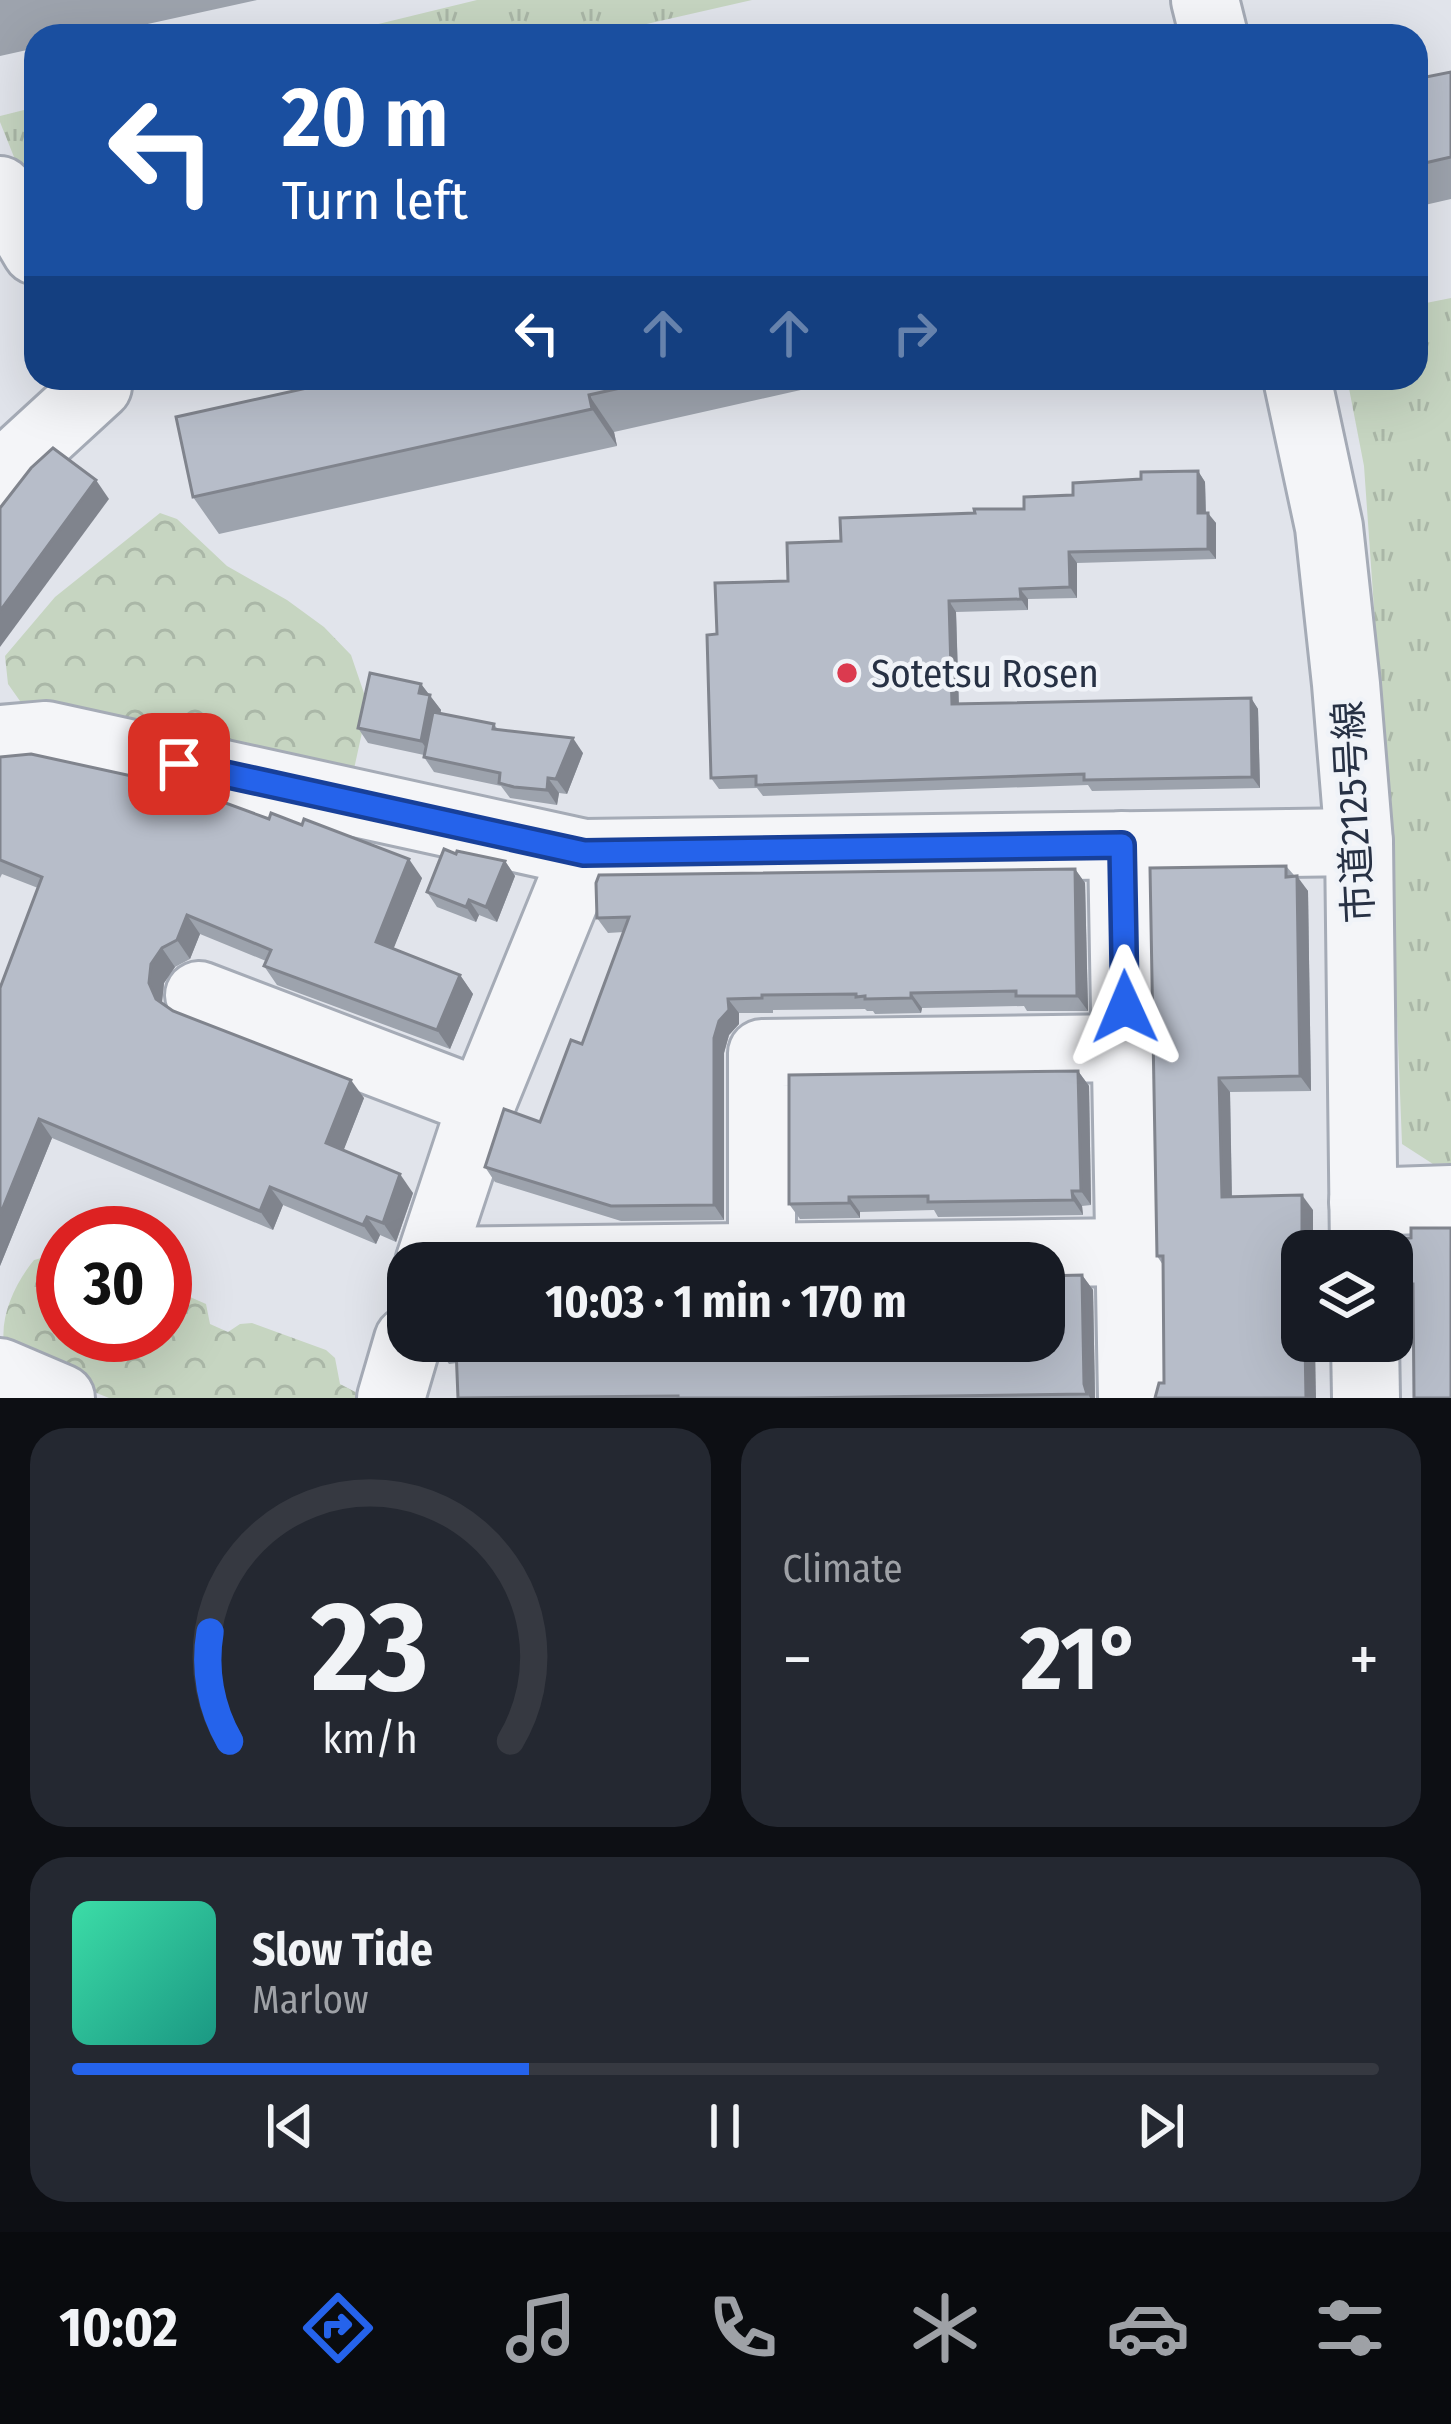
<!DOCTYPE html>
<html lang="en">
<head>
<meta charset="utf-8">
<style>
	:root { --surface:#171b24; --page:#242831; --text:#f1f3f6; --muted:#9ea1a6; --line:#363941; --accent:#2563eb }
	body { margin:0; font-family:"Fira Sans Condensed","Noto Sans JP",sans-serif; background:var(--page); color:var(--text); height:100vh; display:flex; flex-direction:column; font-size:45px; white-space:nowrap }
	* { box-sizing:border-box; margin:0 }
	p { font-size:39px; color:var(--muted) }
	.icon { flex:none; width:66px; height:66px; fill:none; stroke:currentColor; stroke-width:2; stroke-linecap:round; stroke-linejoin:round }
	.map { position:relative; height:1398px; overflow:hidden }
	.panel { display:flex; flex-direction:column; gap:30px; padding:30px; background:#0d0f14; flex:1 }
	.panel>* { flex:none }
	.hud { position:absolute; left:24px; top:24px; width:1404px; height:366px; border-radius:36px; box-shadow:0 12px 48px #0002; background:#1a4fa0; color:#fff; overflow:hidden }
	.tools { position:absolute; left:1281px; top:1230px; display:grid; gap:24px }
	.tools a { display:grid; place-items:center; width:132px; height:132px; border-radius:24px; background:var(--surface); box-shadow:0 12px 48px #0002; font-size:60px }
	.speed { position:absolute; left:36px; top:1206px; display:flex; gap:24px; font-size:60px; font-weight:700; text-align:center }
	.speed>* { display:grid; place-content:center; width:156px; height:156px; border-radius:50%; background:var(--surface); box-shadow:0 12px 48px #0002; line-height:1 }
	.speed .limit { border:18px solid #d22; background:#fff; color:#111 }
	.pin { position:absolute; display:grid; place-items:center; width:102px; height:102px; color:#fff; margin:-51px; border-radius:24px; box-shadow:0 6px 18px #0006 }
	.me { position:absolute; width:132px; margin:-66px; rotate:359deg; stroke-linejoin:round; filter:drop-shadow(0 0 9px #0008) }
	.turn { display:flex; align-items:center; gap:42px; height:252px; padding:0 60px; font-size:54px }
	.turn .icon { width:156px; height:156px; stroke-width:2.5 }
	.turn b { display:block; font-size:84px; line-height:102px }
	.lanes { display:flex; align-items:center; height:114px; padding:0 60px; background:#0003; justify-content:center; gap:60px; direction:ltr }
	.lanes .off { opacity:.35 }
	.big { font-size:90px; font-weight:700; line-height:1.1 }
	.panel .tile { flex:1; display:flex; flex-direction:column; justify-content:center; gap:18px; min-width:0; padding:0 42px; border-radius:36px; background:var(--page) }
	.panel .dial { align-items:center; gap:0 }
	.dial svg { height:312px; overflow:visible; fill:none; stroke:var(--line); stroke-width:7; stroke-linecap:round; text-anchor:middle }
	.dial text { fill:var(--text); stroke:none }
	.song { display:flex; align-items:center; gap:36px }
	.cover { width:144px; height:144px; border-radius:18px; background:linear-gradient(135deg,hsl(160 70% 55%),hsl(170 70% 35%)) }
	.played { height:12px; border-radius:6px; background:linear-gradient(90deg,var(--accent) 35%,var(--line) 35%) }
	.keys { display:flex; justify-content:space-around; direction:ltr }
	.heat { display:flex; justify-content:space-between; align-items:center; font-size:66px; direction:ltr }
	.panel .tiles { flex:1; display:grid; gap:30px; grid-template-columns:1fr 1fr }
	.tile:last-child { grid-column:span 2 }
	.trip { position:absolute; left:387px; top:1242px; width:678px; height:120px; border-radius:36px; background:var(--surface); box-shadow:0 12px 48px #0002; font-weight:700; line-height:120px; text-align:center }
	.tabs { display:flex; height:192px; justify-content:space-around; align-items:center; background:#090b0e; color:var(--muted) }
	.tabs .icon { width:84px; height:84px }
	.tabs .on { color:var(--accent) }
	.tabs b { font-size:54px; color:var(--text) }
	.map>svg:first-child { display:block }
	.grass { fill:url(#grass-tufts) }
	.forest { fill:url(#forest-crowns) }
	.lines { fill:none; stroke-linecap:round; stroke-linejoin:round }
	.minor-casing { stroke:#a5abb6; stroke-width:72 }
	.minor { stroke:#f4f5f8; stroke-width:66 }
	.wall { fill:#9da3ad }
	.shaded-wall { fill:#80848d }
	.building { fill:#b7bdc9; stroke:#80848d; stroke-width:3 }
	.route-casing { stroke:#184099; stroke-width:30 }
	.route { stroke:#2563eb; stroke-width:21 }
	.poi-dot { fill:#db3a4f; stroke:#f0f3f8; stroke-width:4.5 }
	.labels { text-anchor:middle; stroke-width:9; stroke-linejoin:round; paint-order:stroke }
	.poi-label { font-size:39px; fill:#273144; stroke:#f0f3f8; text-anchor:start }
	.street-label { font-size:39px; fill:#273144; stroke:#f0f3f8 }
</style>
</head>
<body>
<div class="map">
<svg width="1451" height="1398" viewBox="0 0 1451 1398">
	<defs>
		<pattern id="grass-tufts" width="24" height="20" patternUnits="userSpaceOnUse" patternTransform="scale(3)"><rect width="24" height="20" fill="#c6d5c1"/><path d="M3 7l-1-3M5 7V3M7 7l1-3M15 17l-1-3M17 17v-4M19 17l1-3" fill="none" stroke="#aab7a7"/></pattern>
		<pattern id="forest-crowns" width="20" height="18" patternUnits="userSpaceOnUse" patternTransform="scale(3)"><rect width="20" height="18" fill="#c6d5c1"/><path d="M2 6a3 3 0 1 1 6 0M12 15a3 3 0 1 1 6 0" fill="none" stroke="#aab7a7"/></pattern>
	</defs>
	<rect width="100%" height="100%" fill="#e1e4eb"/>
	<g class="grass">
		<polygon points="477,0 752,0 594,36 329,36"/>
		<polygon points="36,107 36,163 18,167 0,122 0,116"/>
		<polygon points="1451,298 1451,1163 1433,1164 1402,1144 1390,836 1364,466 1347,378 1416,378 1416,305"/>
	</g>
	<g class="forest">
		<polygon points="160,513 177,519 227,566 287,600 324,627 351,655 368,705 354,769 32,718 8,684 5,656 55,597"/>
		<path d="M63 1252V1335H165V1286L206 1304 210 1324 228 1332 240 1324 252 1323 326 1350 335 1358 340 1384 361 1395 360 1398H109L77 1385 4 1344C0 1315 16 1282 34 1260Z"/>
	</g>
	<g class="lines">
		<g class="minor-casing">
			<g id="minor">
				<polyline points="1205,0 1214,36"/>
				<polyline points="0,190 36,251"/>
				<polyline points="1297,378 1329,527 1346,684 1359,842 1364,1251"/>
				<polyline points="0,476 98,386 95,378"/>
				<polyline points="0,739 46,735 584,853 1359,842"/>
				<polyline points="1122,845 1132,1398"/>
				<polyline points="199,995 482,1103"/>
				<polyline points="1363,1202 1451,1199"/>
				<polyline points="762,1257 762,1053 1126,1048"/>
				<polyline points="430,1261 1129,1252"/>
				<polyline points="429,1263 482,1103 584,853"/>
				<polyline points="1365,1341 1366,1398"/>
				<polyline points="0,1372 61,1398"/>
				<polyline points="391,1398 408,1340"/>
			</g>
		</g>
		<use href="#minor" class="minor"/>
	</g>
	<g class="wall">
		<polygon points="0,0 257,0 93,36 36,36 36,48 0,56"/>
		<polygon points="1451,72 1451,199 1416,207 1416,79"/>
		<polygon points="352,378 854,378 614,432 617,446 219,534 193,497"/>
		<polygon points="1198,471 1205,482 1206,513 1216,523 1216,559 1077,563 1077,598 1028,599 1028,610 956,612 959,703 1251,698 1258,709 1260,788 1092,791 1088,785 763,796 757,788 719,789 711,778 717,634 841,541 975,513 1024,509 1141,479"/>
		<polygon points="421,684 441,710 440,714 494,724 498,730 583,753 567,794 559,793 557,805 510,798 501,786 434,772 424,757 424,755 368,743 358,728"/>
		<polygon points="0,757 422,878 393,949 460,975 473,994 450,1049 277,985 264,966 266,961 200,934 190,959 175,967 164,983 162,1002 173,1011 364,1098 343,1151 413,1193 396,1242 380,1235 376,1244 283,1205 273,1230 52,1138 0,1266 38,888 2,874 0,878"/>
		<polygon points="456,854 505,861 515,876 497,922 479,915 476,922 437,907 427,892"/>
		<polygon points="1286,866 1308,891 1311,1091 1230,1092 1232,1196 1313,1210 1313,1251 1302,1251 1164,1383 1163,1265 1157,1256"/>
		<polygon points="1075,869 1085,883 1088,1011 1027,1011 1024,1006 922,1008 921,1013 875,1014 873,1011 867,1011 865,1009 773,1010 773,1013 739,1013 739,1024 729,1035 724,1053 724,1220 621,1221 495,1182 485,1167 540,1122 582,1044 624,932 608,933 597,918"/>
		<polygon points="1078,1071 1089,1086 1091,1205 1082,1206 1083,1215 938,1217 934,1210 860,1212 860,1218 800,1219 789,1204"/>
		<polygon points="1411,1238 1413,1301 1401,1284"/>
		<polygon points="1082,1275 1093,1290 1095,1398 458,1398 457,1363 449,1364 438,1349"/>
	</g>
	<g class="shaded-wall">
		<polygon points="589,395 614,432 617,446 592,409"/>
		<polygon points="1198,471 1205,482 1206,524 1198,513"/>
		<polygon points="96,480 109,499 0,647 0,611"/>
		<polygon points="1208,513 1216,523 1216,559 1208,549"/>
		<polygon points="1069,552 1077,563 1077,598 1070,587"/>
		<polygon points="1020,589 1028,599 1028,610 1021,599"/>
		<polygon points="949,601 956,612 959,714 952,704"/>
		<polygon points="421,684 441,710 432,756 421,741 419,693"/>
		<polygon points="1251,698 1258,709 1260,788 1252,777"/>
		<polygon points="573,738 583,753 567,794 556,779"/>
		<polygon points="548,778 559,793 557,805 547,790"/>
		<polygon points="409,859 422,878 389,960 376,942"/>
		<polygon points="505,861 515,876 497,922 486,907"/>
		<polygon points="1075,869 1085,883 1088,1011 1077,996"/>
		<polygon points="1297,876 1308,891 1311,1091 1300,1076"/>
		<polygon points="469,900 479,915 476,922 466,907"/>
		<polygon points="187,915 200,934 190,959 177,940"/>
		<polygon points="162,948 175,967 164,983 162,1002 169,1018 156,999 149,983 151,964"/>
		<polygon points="460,975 473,994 450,1049 437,1030"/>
		<polygon points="911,993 922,1008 921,1013 911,998"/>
		<polygon points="728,999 739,1013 739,1024 729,1035 724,1053 724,1220 714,1205 714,1038 719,1021"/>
		<polygon points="1078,1071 1089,1086 1091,1205 1081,1191"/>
		<polygon points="1219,1078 1230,1092 1232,1211 1222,1197"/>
		<polygon points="351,1080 364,1098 339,1162 326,1143"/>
		<polygon points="39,1119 52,1138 0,1266 0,1215"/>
		<polygon points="400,1174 413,1193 396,1242 383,1223"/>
		<polygon points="270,1187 283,1205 273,1230 260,1211"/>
		<polygon points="1072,1191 1082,1206 1083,1215 1073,1200"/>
		<polygon points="1302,1195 1313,1210 1313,1251 1303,1251"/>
		<polygon points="849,1197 860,1212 860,1218 849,1203"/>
		<polygon points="367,1217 380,1235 376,1244 363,1225"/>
		<polygon points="1082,1275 1093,1290 1095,1398 1090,1398 1084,1384"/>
		<polygon points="1305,1341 1315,1341 1316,1398 1306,1398"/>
	</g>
	<g class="building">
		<polygon points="1451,72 1451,157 1416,165 1416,79"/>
		<polygon points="352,378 665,378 589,395 592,409 193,497 176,417"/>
		<polygon points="53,448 96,480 0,611 0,508 31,468"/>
		<polygon points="1198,471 1198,513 1208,513 1208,549 1069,552 1070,587 1020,589 1021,599 949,601 952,704 1251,698 1252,777 1084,780 1084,774 756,785 756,776 711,778 707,635 717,634 715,583 788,581 787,543 841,541 840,518 975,513 974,509 1024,509 1024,497 1073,495 1073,483 1141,479 1141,472"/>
		<polygon points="370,673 421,684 419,693 430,695 421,741 358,728"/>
		<polygon points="433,712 494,724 493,729 573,738 556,779 548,778 547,790 514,787 499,783 500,773 424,757"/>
		<polygon points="31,754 182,787 269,819 271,813 302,825 304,819 409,859 376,942 460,975 437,1030 264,966 271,950 187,915 177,940 162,948 151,964 149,983 156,999 173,1011 351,1080 326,1143 400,1174 383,1223 367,1217 363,1225 270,1187 260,1211 39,1119 0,1215 0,988 42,877 0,860 0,757"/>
		<polygon points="444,849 456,854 457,851 505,861 486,907 469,900 466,907 427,892"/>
		<polygon points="1286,866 1286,877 1297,876 1300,1076 1219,1078 1222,1197 1302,1195 1302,1341 1305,1341 1306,1398 1155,1398 1159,1383 1164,1383 1163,1256 1157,1256 1150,868"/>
		<polygon points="1075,869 1077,996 1016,996 1016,991 911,993 911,998 865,999 865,996 856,997 856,994 762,995 762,998 728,999 729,1010 719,1021 714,1038 714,1205 611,1206 485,1167 504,1109 540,1122 571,1040 582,1044 629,917 597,918 596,883 599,875"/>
		<polygon points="1078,1071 1081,1191 1072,1191 1073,1200 928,1202 928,1196 849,1197 849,1203 789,1204 789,1075"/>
		<polygon points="1411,1228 1451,1228 1451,1398 1414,1398 1413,1284 1401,1284 1400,1239 1411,1238"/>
		<polygon points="1082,1275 1084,1384 1087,1394 794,1398 678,1398 678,1396 458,1398 456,1348 438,1349 438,1341 1044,1341 1044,1276"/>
	</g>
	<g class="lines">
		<g class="route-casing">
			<polyline id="route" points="179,764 584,853 1122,845 1125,1007"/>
		</g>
		<use href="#route" class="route"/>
	</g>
	<circle class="poi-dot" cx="847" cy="673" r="12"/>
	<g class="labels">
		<g class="poi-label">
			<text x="871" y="687">Sotetsu Rosen</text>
		</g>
		<g class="street-label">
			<text transform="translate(1353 812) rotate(-93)" y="14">市道2125号線</text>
		</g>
	</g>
</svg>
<div class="tools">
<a><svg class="icon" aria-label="layers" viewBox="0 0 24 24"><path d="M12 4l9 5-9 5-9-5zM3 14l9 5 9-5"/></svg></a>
</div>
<div class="speed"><div class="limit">30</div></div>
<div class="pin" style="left:179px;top:764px;background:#d93025"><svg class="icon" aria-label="arrive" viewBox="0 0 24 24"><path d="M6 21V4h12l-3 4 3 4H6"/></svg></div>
<svg class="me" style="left:1125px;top:1007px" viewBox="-20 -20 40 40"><path d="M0-17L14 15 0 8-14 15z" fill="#2563eb" stroke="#fff" stroke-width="4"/></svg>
<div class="trip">10:03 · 1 min · 170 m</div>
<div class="hud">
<div class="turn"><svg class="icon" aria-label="left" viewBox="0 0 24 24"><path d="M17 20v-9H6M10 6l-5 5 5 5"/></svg><div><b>20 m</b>Turn left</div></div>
<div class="lanes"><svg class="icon" aria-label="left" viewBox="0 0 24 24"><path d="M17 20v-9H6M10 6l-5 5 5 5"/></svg><svg class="icon off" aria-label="ahead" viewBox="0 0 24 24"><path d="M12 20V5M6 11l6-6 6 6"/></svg><svg class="icon off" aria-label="ahead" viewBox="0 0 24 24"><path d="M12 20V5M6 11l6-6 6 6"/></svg><svg class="icon off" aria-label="right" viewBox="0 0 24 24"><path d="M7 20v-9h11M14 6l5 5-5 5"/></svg></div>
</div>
</div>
<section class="panel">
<div class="tiles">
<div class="tile dial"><svg viewBox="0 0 100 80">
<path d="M14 69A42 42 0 1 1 86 69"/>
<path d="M14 69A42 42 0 0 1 9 41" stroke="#2563eb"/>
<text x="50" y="56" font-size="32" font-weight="700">23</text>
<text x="50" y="72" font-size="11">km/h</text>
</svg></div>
<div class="tile"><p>Climate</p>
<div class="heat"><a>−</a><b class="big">21°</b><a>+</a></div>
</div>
<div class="tile">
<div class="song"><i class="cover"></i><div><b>Slow Tide</b><p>Marlow</p></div></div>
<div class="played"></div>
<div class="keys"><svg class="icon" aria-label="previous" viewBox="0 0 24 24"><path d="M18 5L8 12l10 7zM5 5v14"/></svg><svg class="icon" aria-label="pause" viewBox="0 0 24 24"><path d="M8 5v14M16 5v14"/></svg><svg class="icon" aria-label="next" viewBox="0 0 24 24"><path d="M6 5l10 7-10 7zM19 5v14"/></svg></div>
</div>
</div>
</section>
<nav class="tabs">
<b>10:02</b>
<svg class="icon on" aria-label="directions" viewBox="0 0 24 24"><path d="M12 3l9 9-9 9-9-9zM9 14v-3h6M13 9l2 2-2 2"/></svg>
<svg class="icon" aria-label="music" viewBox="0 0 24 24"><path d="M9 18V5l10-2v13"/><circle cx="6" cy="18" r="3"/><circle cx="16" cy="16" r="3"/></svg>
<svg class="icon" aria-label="phone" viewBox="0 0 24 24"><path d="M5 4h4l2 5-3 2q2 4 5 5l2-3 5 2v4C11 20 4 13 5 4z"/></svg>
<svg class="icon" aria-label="climate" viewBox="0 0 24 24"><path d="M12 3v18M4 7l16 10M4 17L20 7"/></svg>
<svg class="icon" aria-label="car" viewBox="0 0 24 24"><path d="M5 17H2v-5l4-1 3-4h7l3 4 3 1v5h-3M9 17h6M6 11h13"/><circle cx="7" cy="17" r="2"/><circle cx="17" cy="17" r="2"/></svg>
<svg class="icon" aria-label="filters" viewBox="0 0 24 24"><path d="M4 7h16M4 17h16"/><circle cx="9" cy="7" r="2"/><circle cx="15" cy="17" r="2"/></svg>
</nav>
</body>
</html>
